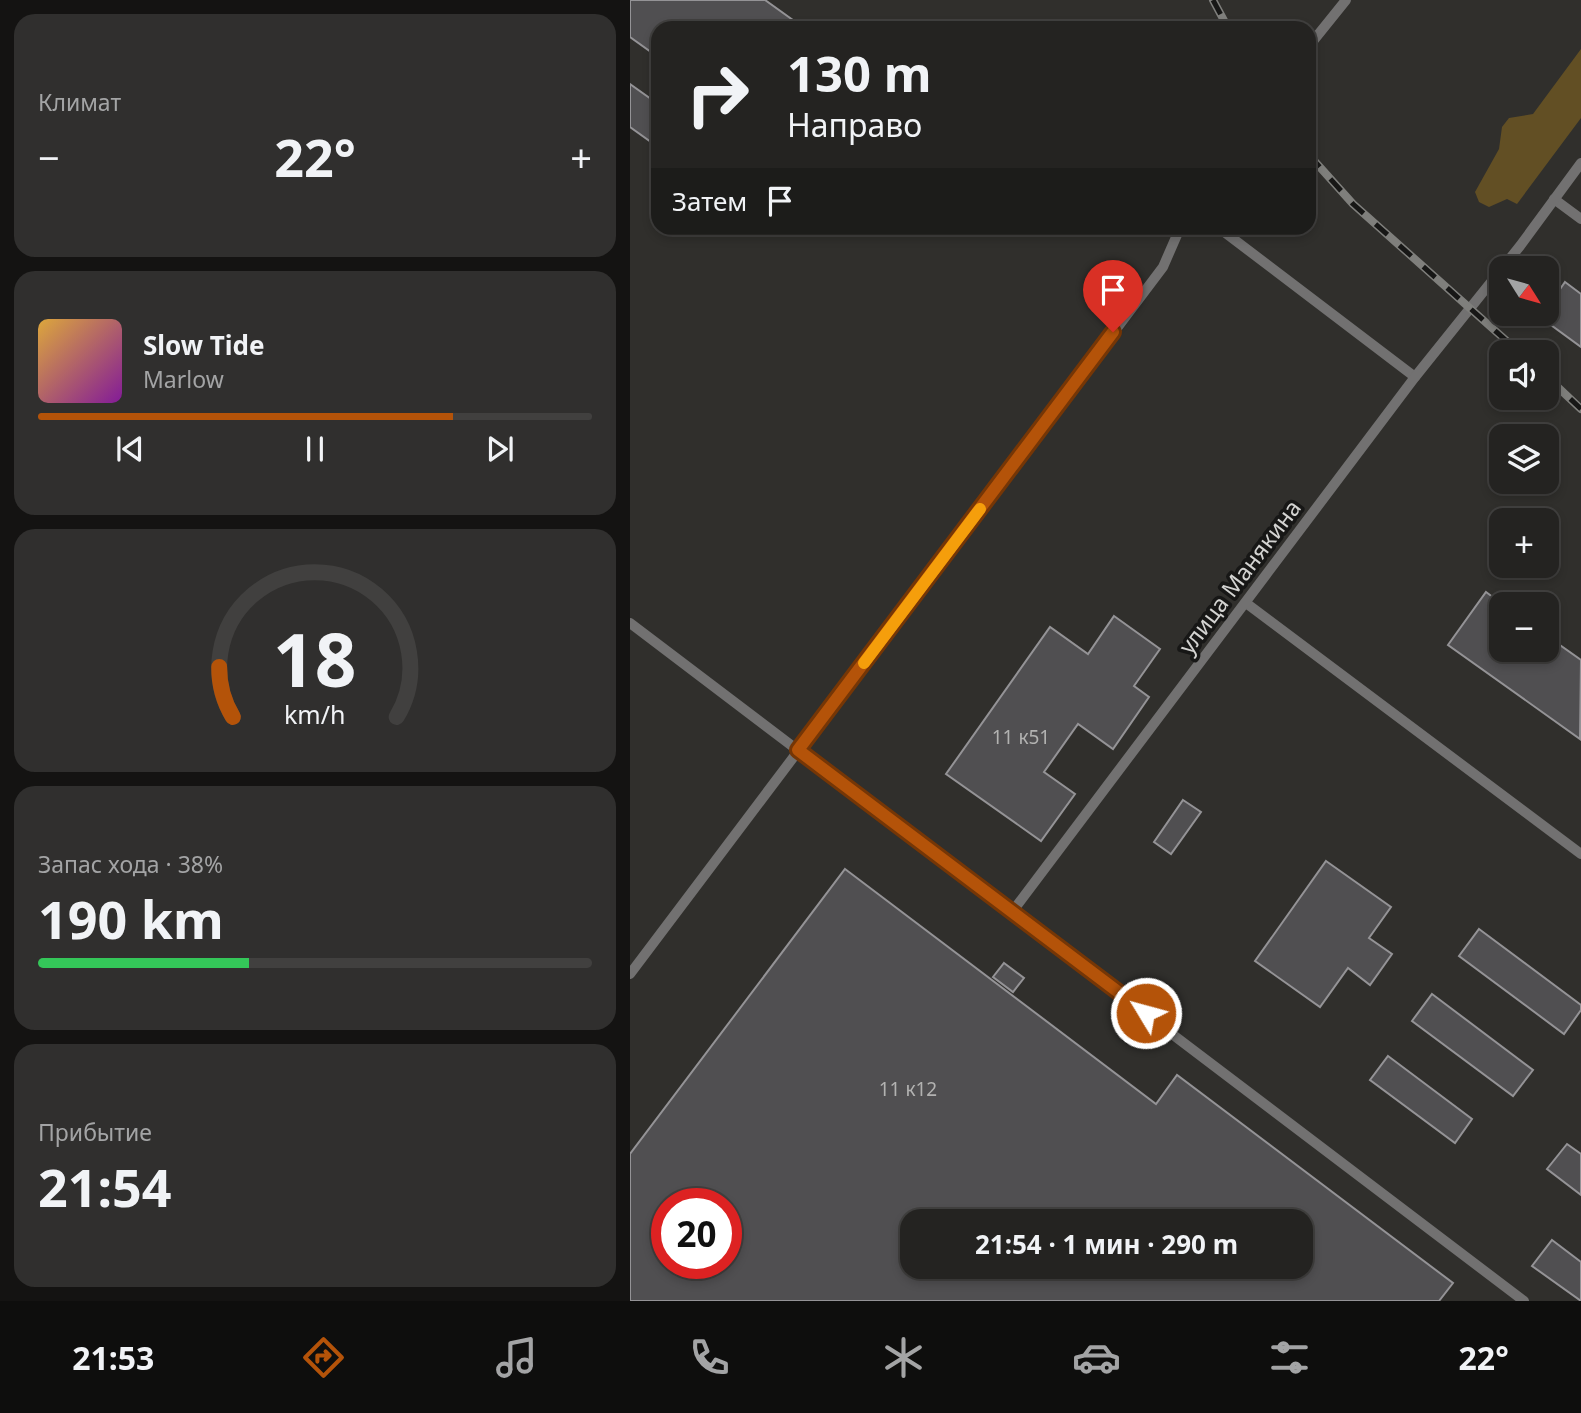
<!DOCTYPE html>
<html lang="ru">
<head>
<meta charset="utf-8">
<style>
	:root { --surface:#242321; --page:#302f2e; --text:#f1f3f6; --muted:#a3a4a5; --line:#41403f; --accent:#b45309 }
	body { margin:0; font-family:"Noto Sans",sans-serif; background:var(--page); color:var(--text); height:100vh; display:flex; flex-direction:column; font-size:26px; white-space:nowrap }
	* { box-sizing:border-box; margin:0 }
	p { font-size:23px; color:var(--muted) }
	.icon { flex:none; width:38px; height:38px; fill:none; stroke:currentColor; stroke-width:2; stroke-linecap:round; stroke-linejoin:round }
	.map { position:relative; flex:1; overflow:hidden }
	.panel { display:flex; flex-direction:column; gap:14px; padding:14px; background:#141312; width:630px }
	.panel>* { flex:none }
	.top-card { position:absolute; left:21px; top:21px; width:665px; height:214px; border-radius:21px; box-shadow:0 4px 10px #0003,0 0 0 2px var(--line); background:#242321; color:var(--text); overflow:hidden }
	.needle { width:46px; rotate:127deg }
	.fabs { position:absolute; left:859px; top:256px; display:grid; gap:14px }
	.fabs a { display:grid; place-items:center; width:70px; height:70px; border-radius:14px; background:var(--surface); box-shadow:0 4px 10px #0003,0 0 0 2px var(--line); font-size:35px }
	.speed { position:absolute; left:21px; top:1188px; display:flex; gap:14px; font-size:35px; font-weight:700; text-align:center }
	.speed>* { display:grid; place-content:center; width:91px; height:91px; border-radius:50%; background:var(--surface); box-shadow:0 4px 10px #0003,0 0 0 2px var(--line); line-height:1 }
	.speed .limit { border:10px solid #d22; background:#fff; color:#111 }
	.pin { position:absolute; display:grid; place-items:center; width:60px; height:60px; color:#fff; margin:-72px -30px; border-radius:50% 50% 50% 0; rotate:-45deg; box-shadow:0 0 7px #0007 }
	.pin .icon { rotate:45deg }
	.me { position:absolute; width:77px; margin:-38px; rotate:307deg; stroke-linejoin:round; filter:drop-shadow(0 0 5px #0008) }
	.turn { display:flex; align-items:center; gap:24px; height:147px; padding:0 21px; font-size:32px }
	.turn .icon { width:91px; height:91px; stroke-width:2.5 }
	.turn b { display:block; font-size:49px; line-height:60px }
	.then { display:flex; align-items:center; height:66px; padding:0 21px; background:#0003; gap:14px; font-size:26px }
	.big { font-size:52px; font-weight:700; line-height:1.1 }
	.panel .tile { flex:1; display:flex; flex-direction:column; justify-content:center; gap:10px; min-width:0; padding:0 24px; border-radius:21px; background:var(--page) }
	.panel .dial { align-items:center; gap:0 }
	.dial svg { height:182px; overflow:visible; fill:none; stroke:var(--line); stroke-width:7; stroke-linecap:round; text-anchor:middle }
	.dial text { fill:var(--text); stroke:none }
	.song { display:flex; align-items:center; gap:21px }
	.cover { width:84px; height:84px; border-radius:10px; background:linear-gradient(135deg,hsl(40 70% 55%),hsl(290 70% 35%)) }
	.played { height:7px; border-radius:4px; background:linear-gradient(90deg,var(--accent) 75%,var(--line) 75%) }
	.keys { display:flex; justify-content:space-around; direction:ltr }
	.heat { display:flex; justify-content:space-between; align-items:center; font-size:38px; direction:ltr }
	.charge { height:10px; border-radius:5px; background:linear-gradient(90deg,#34c759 38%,var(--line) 0) }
	.trip { position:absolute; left:270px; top:1209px; width:413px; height:70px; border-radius:21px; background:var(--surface); box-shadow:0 4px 10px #0003,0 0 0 2px var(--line); font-weight:700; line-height:70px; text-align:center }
	.tabs { display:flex; height:112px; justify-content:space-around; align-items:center; background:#0e0e0d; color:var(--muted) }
	.tabs .icon { width:49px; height:49px }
	.tabs .current { color:var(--accent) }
	.tabs b { font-size:32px; color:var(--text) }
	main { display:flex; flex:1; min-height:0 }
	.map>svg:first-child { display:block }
	.green { fill:#624f24 }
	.building { fill:#504f51; stroke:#949396; stroke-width:2; fill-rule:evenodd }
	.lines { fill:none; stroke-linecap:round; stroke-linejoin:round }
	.lane { stroke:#727171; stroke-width:10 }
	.rail-casing { stroke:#7f7f7c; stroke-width:8 }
	.rail { stroke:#171716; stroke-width:5; stroke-dasharray:16; stroke-linecap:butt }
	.route-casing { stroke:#753606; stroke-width:18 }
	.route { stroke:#b45309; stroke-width:12 }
	.slow { stroke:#f59e0b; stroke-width:12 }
	.labels { text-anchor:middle; stroke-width:7; stroke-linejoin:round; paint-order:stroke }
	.number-label { font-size:19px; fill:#b2b2b1 }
	.street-label { font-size:23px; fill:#d3d3d1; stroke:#171716 }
</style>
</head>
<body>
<main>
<section class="panel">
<div class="tile"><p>Климат</p>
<div class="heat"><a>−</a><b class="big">22°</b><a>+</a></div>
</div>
<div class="tile">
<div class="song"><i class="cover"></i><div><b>Slow Tide</b><p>Marlow</p></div></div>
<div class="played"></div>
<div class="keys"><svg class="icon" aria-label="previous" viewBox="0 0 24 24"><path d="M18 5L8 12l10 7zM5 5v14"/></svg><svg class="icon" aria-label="pause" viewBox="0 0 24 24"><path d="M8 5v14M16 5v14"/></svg><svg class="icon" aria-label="next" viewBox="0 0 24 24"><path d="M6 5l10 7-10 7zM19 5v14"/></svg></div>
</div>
<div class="tile dial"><svg viewBox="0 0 100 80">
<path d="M14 69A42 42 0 1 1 86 69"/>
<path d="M14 69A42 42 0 0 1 8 47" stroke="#b45309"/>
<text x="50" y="56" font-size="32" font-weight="700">18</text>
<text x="50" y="72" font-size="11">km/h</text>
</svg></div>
<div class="tile"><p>Запас хода · 38%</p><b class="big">190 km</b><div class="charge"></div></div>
<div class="tile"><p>Прибытие</p><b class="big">21:54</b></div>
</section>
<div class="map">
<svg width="951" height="1301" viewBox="0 0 951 1301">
	<rect width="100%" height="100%" fill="#302f2c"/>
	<polygon class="green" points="951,49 951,118 887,204 877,199 859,207 849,202 845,192 869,149 872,127 879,118 903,114"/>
	<g class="building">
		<polygon points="0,0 135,0 174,28 28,28 28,57 0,37"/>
		<polygon points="0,84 28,104 28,147 0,127"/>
		<polygon points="935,282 951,294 951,347 910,317 913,313 917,313 917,308"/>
		<polygon points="856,592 872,604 872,649 917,649 917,636 951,660 950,739 818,645"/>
		<polygon points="484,616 530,649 504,686 519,697 483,749 448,724 414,772 445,794 411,841 316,774 420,627 458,654"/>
		<polygon points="553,800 571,812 541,854 524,842"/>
		<polygon points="696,861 761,907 739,938 762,954 740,985 718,968 690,1007 625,961"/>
		<path d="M215 869 526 1104 547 1075 823 1283 809 1301H0V1154ZM37 1204H96V1264H37ZM282 1222H670V1267H282Z"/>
		<polygon points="849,929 951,1005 951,1010 934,1034 829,956"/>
		<polygon points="374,963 394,978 383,992 363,977"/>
		<polygon points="802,994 903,1070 883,1096 782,1021"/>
		<polygon points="758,1056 842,1119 825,1143 740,1080"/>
		<polygon points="937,1144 951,1154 951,1195 917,1169"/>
		<polygon points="922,1240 951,1262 951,1301 902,1266"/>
	</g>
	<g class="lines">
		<g class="lane">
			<polyline points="679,46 716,0"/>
			<polyline points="924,199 951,219"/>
			<polyline points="589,228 785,377"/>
			<polyline points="616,603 951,854"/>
			<polyline points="0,623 894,1301"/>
			<polyline points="382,912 785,377 890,246 951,163"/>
			<polyline points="0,974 533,267 550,228"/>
		</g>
		<g class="rail-casing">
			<g id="rail">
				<polyline points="583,0 598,28"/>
				<polyline points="679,155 723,204 889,352"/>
				<polyline points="917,377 951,409"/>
			</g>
		</g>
		<use href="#rail" class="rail"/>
	</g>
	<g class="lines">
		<g class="route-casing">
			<polyline id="route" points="483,332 168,750 516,1013"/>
		</g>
		<use href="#route" class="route"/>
		<polyline class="slow" points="234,663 350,509"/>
	</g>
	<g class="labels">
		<g class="number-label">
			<text x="391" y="744">11 к51</text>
			<text x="278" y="1096">11 к12</text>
		</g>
		<g class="street-label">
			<text transform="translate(610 577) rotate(-53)" y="8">улица Манякина</text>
		</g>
	</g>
</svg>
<div class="fabs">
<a><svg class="needle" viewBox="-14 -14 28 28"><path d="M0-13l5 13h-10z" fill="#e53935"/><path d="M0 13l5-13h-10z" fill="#a3a4a5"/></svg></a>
<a><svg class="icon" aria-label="sound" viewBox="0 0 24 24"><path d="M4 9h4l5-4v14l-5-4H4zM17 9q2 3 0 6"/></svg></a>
<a><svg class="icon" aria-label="layers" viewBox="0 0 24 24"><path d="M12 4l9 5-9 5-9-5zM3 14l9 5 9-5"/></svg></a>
<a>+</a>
<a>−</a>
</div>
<div class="speed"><div class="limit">20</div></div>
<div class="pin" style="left:483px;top:332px;background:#d93025"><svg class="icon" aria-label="arrive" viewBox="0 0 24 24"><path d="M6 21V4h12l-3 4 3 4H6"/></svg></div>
<svg class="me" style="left:516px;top:1013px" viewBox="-20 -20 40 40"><circle r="17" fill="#b45309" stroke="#fff" stroke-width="3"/><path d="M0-11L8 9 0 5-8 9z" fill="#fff"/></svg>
<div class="trip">21:54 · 1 мин · 290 m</div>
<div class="top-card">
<div class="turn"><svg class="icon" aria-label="right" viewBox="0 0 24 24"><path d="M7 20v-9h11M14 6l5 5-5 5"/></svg><div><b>130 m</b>Направо</div></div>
<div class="then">Затем<svg class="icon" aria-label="arrive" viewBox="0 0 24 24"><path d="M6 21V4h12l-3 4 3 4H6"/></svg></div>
</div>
</div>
</main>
<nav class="tabs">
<b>21:53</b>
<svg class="icon current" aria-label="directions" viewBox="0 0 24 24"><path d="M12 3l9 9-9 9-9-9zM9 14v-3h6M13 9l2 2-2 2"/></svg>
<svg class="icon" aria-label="music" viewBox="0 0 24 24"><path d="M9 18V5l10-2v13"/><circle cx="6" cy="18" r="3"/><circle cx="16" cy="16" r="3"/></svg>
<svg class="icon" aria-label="phone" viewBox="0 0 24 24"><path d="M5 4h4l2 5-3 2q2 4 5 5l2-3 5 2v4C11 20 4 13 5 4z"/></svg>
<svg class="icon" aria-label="climate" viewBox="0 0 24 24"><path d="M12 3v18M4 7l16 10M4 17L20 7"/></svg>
<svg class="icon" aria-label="car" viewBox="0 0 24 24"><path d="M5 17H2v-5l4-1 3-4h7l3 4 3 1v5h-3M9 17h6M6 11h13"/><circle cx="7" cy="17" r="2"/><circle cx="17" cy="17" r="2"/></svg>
<svg class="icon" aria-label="filters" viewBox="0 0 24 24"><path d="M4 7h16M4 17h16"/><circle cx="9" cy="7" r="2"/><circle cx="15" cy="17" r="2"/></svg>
<b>22°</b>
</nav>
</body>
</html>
